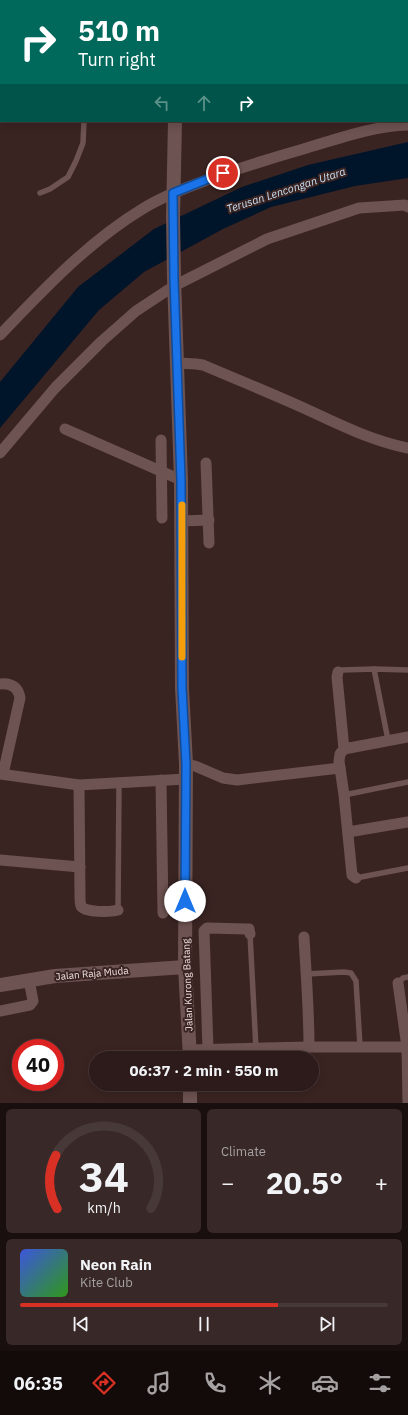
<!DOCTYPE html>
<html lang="en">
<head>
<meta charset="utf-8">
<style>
	:root { --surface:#2c1b1a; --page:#382827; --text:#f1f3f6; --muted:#a6a1a2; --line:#483939; --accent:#d93025 }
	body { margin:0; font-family:"IBM Plex Sans",sans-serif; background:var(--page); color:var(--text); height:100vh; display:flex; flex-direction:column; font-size:15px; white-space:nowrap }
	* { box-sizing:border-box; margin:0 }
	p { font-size:13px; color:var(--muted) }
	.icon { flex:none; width:22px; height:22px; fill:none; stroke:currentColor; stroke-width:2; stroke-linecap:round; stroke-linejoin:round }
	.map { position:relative; height:1103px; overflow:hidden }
	.details { display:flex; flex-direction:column; gap:6px; padding:6px; background:#180f0e; flex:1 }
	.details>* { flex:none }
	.hud { position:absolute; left:0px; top:0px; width:408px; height:122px; box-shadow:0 2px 10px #0003,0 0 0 1px var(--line); background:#00695c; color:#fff; overflow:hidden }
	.speed { position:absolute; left:12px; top:1039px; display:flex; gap:8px; font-size:20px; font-weight:700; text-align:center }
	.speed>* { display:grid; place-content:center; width:52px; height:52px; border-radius:50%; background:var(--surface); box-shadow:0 2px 10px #0003,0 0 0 1px var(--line); line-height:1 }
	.speed .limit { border:6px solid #d22; background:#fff; color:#111 }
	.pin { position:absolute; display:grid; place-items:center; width:34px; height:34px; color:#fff; margin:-17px; border:2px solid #fff; border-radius:50%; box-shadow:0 1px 4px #0007 }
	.me { position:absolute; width:44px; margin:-22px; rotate:0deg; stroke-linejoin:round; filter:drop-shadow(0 0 3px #0008) }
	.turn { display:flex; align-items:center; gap:14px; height:84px; padding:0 12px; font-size:18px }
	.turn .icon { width:52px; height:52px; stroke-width:2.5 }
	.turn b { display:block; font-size:28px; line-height:34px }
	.lanes { display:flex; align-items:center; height:38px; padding:0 12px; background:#0003; justify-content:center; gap:20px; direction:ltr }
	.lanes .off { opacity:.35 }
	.big { font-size:30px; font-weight:700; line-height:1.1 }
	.details .widget { flex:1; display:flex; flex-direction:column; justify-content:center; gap:6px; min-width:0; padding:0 14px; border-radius:6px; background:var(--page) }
	.details .dial { align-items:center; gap:0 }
	.dial svg { height:104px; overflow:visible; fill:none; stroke:var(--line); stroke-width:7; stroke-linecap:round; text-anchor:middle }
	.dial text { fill:var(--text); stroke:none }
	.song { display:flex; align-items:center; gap:12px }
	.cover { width:48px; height:48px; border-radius:6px; background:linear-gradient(135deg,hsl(230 70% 55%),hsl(110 70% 35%)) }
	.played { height:4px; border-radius:2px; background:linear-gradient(90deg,var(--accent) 70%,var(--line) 70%) }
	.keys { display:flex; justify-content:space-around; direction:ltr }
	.heat { display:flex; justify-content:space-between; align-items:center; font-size:22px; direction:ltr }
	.details .tiles { flex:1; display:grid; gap:6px; grid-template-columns:1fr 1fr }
	.widget:last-child { grid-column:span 2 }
	.trip { position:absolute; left:89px; top:1051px; width:230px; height:40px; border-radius:20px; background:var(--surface); box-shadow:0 2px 10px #0003,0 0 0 1px var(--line); font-weight:700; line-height:40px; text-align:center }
	.dock { display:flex; height:64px; justify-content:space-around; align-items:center; background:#120b0a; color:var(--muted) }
	.dock .icon { width:28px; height:28px }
	.dock .current { color:var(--accent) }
	.dock b { font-size:18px; color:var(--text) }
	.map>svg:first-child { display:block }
	.water { fill:#00142a }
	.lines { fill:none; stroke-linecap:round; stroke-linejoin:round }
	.service { stroke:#6d5351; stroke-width:5.5 }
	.minor { stroke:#6d5351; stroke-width:11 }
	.tertiary { stroke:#6d5351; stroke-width:14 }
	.route-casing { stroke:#114b97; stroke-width:10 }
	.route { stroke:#1a73e8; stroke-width:7 }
	.slow { stroke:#f59e0b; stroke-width:7 }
	.labels { text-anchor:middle; stroke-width:4; stroke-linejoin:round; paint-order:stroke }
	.street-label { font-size:10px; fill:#f0e1df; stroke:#3a2422 }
	.water-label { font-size:11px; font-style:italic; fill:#c8dff5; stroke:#3a2422 }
</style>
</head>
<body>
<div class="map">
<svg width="408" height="1103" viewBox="0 0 408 1103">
	<rect width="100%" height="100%" fill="#3a2422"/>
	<polygon class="water" points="408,142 408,178 355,186 271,207 223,229 144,272 99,310 0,428 0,382 78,287 154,229 242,187 308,165"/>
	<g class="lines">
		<g class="service">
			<polyline points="75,0 75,1"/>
			<polyline points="40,193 50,189 68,177 76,161 83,143 84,121"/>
			<polyline points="374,669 388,740"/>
			<polyline points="338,672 342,670 374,669 408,670"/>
			<polyline points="344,795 408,782"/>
			<polyline points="356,878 408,868"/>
			<polyline points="118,910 119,783"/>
			<polyline points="250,934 256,1049"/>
			<polyline points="306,974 344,972 351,973 356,981 360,1046"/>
			<polyline points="398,983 403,978 408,977"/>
		</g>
		<g class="minor">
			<polyline points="370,0 370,1"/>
			<path d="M0 335C44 289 89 241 144 208 162 197 180 190 199 183 233 170 265 160 300 150 335 140 371 126 408 125"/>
			<path d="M178 363 196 364 203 365C238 380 273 394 308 410 340 425 373 441 408 448"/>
			<polyline points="65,429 181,480"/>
			<polyline points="161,440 162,518"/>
			<polyline points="0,453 55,388 102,341 136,311 174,286 267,239 359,208 405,205 408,207"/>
			<polyline points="206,463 209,543"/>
			<polyline points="182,521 209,520"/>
			<polyline points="338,672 337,677 344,749 340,754 339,761 344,795 352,875 356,878"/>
			<path d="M0 684C11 683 18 687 20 698L3 774"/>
			<polyline points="344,749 408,737"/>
			<polyline points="186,764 195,766 223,778 237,780 340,768"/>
			<polyline points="0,774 79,785 186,779"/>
			<polyline points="161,780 163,913"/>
			<path d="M79 785 80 896C80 899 80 903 81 906 85 913 111 912 118 910"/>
			<polyline points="348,832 408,822"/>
			<polyline points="0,860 80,867"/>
			<path d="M304 937C306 973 309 1010 309 1047"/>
			<polyline points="398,983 407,1047 408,1103"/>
			<polyline points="0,1011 30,1005 33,1001 29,980"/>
			<polyline points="208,1049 204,931 207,928 247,929 249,929 250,934"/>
			<polyline points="189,1050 309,1047 408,1047"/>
		</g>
		<g class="tertiary">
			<polyline points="174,0 174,1"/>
			<polyline points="175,121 173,217 174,279 181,480 182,688 186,764 185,967 190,1058"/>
			<polyline points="0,985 55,976 185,967"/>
			<polyline points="190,1084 190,1103"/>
		</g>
	</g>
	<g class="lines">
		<g class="route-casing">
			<polyline id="route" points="185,901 186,764 182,688 181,480 174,279 173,193 223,173"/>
		</g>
		<use href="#route" class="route"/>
		<polyline class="slow" points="182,505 182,657"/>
	</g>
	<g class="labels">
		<g class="street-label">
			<text transform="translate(92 973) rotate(-5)" y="4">Jalan Raja Muda</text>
			<text transform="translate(187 985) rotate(-92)" y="4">Jalan Kurong Batang</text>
		</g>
		<g class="water-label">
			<text transform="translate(286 190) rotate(-18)" y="4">Terusan Lencongan Utara</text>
		</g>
	</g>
</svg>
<div class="speed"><div class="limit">40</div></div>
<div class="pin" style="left:223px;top:173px;background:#d93025"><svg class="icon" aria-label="arrive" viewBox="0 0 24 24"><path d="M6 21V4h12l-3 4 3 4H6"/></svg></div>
<svg class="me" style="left:185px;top:901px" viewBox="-20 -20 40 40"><circle r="19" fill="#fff"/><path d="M0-13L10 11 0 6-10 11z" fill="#1a73e8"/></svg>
<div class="trip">06:37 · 2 min · 550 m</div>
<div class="hud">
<div class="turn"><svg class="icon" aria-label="right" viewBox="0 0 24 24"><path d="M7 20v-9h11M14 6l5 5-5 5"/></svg><div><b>510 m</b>Turn right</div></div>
<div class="lanes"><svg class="icon off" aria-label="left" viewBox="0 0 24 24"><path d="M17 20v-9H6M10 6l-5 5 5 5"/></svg><svg class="icon off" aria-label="ahead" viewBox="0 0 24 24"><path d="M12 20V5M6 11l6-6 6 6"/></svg><svg class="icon" aria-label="right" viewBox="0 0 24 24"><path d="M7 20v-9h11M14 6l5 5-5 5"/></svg></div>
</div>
</div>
<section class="details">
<div class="tiles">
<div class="widget dial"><svg viewBox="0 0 100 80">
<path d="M14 69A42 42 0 1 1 86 69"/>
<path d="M14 69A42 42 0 0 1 13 28" stroke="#d93025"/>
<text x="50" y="56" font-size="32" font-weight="700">34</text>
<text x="50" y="72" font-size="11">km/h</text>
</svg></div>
<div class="widget"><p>Climate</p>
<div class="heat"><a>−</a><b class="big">20.5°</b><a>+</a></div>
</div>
<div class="widget">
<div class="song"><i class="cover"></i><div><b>Neon Rain</b><p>Kite Club</p></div></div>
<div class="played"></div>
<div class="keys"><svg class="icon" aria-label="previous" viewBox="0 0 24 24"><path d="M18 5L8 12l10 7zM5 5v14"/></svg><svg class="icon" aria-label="pause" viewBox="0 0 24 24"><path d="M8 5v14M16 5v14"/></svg><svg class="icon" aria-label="next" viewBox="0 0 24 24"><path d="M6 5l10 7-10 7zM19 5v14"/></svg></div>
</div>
</div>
</section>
<nav class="dock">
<b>06:35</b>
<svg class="icon current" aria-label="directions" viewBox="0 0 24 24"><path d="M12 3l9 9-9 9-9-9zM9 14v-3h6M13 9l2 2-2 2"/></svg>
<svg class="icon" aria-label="music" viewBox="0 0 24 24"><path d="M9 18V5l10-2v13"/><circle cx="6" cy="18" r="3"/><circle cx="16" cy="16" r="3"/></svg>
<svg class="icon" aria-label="phone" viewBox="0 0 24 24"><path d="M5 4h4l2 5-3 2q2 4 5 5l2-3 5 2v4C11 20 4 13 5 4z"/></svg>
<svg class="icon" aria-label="climate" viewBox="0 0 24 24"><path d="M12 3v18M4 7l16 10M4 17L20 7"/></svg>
<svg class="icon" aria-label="car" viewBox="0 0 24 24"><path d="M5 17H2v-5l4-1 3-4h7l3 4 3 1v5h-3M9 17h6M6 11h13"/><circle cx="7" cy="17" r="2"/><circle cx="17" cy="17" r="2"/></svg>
<svg class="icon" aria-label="filters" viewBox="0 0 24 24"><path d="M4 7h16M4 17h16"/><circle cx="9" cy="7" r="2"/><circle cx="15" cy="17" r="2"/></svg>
</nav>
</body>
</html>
